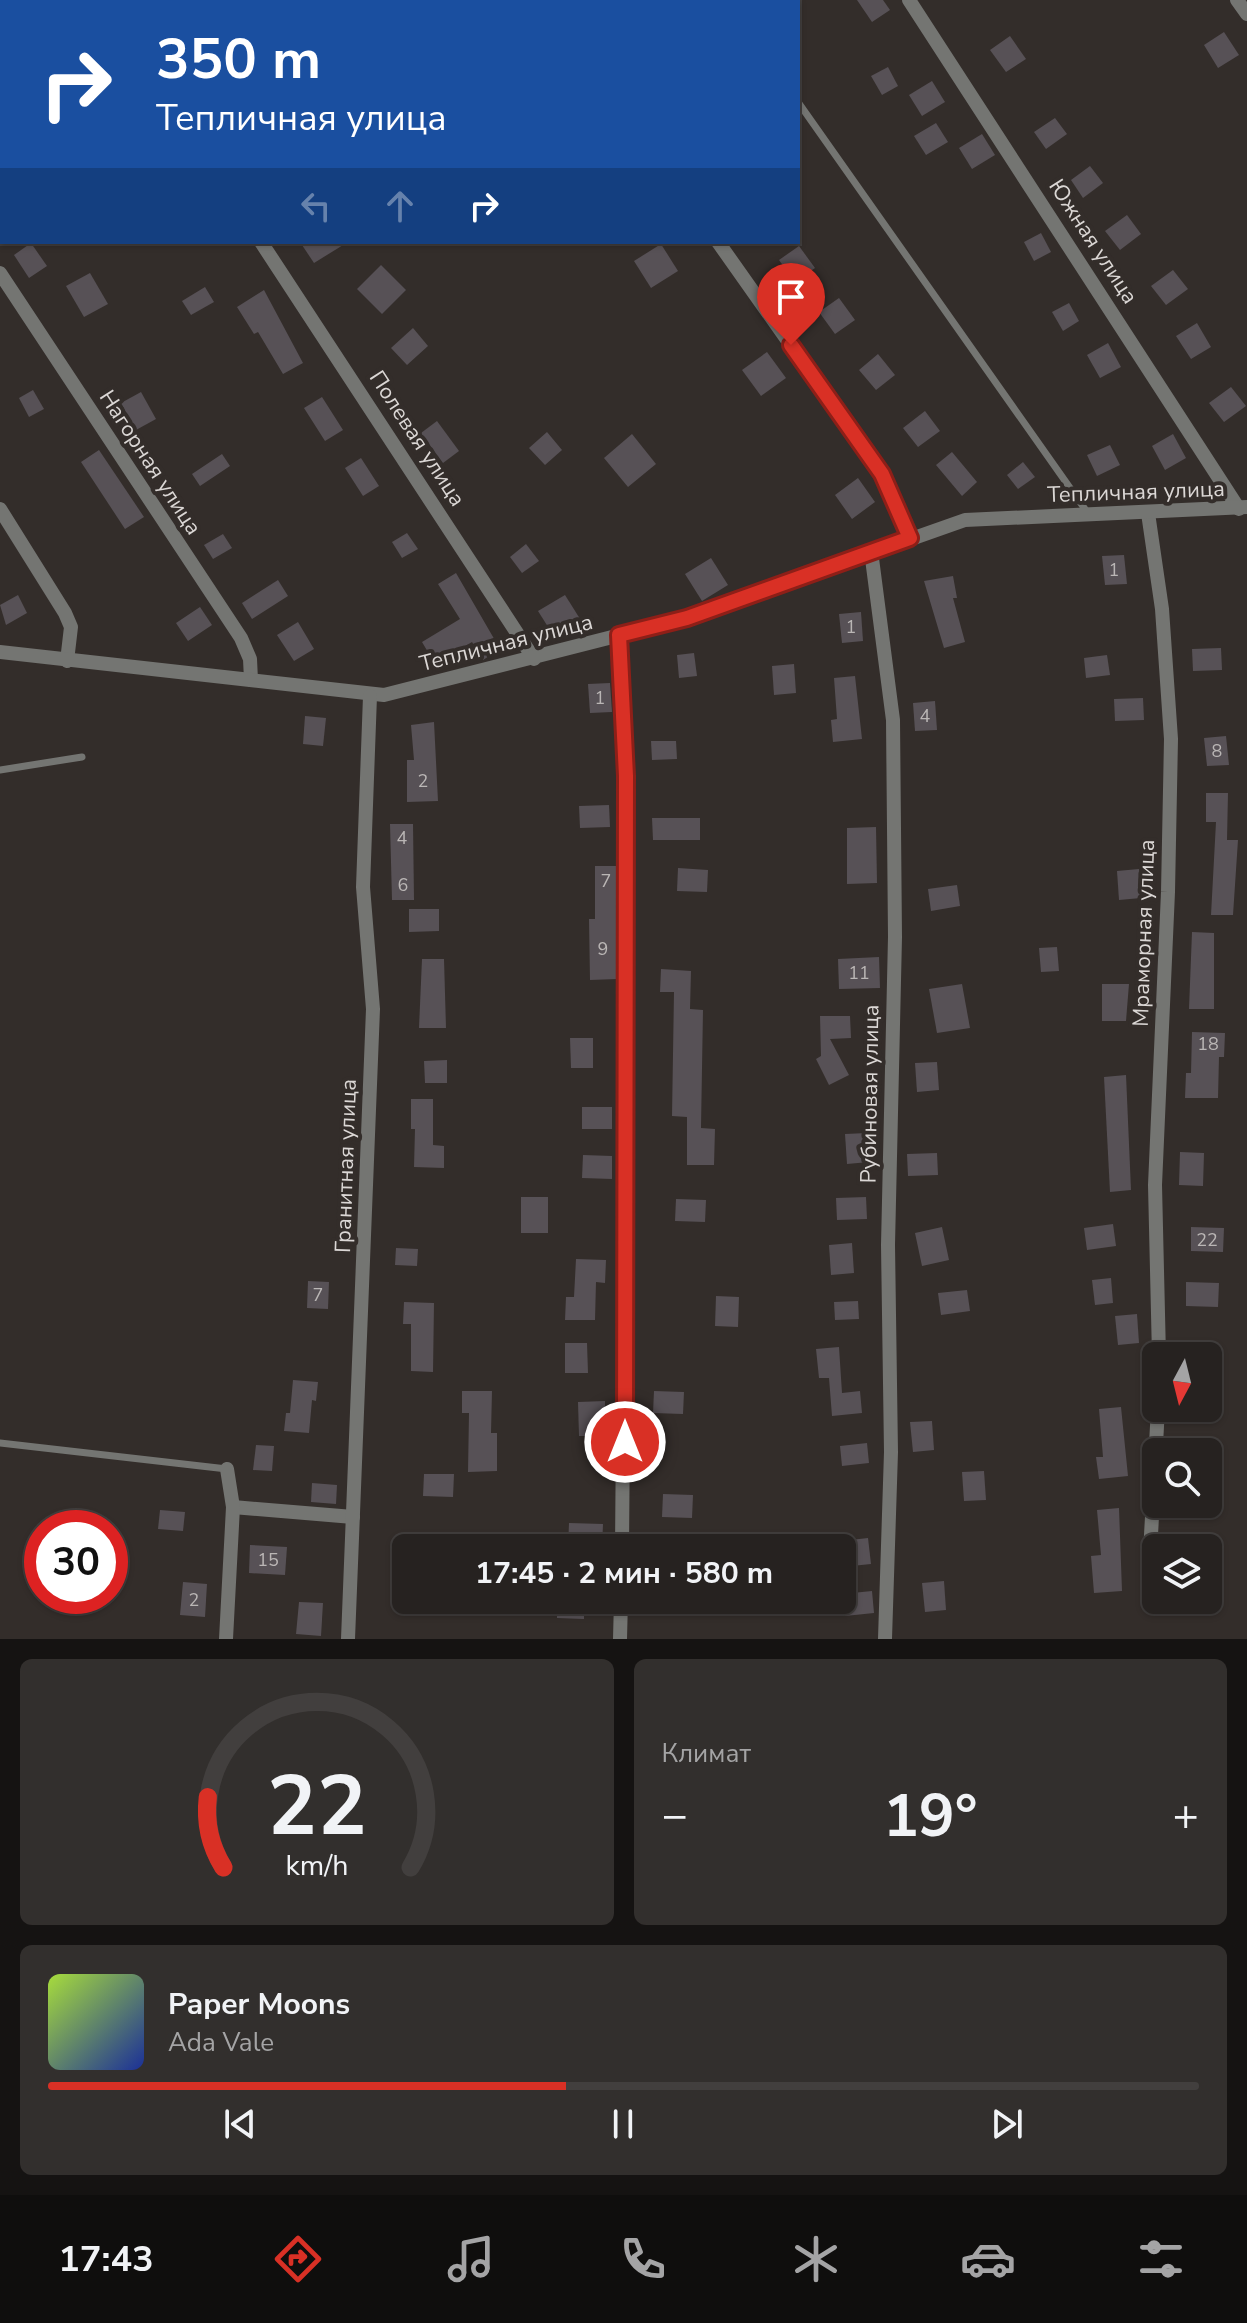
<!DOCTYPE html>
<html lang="ru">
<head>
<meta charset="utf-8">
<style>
	:root { --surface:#262220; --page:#322f2d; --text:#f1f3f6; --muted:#a4a4a5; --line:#423f3e; --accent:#d93025 }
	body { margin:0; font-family:"Nunito Sans",sans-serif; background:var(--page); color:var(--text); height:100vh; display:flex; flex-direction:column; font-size:30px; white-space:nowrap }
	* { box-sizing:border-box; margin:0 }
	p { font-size:26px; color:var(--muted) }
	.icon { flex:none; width:44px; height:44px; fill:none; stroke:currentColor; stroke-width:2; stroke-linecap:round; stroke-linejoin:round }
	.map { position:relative; height:1639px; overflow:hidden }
	.drawer { display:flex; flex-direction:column; gap:20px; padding:20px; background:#151312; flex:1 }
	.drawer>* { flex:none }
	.top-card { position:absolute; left:0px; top:0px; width:800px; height:244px; box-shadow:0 2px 6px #0004,0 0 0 2px var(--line); background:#1a4fa0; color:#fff; overflow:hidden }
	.needle { width:52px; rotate:187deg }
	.buttons { position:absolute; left:1142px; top:1342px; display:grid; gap:16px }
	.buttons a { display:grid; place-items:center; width:80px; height:80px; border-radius:12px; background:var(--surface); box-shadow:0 2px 6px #0004,0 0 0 2px var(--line); font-size:40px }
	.speed { position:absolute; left:24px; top:1510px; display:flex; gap:16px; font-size:40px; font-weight:700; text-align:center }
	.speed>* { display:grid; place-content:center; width:104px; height:104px; border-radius:50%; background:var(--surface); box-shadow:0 2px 6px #0004,0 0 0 2px var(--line); line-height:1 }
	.speed .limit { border:12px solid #d22; background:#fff; color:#111 }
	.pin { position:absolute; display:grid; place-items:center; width:68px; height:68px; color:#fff; margin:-82px -34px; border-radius:50% 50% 50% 0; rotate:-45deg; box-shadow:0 0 8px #0007 }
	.pin .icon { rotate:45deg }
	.me { position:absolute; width:88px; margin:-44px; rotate:0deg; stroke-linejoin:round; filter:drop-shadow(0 0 6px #0008) }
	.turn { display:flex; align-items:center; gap:28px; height:168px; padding:0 24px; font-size:36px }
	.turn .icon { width:104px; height:104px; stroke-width:2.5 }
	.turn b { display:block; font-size:56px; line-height:68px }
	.lanes { display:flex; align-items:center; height:76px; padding:0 24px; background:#0003; justify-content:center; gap:40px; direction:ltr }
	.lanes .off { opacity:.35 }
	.big { font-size:60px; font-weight:700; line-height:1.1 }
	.drawer .widget { flex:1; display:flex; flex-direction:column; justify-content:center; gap:12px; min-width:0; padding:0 28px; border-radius:12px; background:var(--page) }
	.drawer .dial { align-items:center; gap:0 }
	.dial svg { height:208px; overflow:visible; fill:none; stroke:var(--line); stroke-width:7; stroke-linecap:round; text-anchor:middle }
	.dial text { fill:var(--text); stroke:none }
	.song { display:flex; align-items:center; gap:24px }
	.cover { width:96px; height:96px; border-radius:12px; background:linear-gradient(135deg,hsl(80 70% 55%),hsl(230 70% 35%)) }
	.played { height:8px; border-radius:4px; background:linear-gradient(90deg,var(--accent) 45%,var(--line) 45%) }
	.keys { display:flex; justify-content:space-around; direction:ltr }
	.heat { display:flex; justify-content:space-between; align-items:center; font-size:44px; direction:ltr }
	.drawer .tiles { flex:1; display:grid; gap:20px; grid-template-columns:1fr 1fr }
	.widget:last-child { grid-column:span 2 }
	.trip { position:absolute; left:392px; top:1534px; width:464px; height:80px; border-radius:12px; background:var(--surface); box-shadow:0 2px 6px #0004,0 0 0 2px var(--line); font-weight:700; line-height:80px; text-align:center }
	.dock { display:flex; height:128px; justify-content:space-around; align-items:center; background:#0f0e0d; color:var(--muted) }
	.dock .icon { width:56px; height:56px }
	.dock .selected { color:var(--accent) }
	.dock b { font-size:36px; color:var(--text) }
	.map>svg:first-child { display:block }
	.building { fill:#575156 }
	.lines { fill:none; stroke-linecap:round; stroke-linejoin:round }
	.service { stroke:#747572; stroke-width:7 }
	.minor { stroke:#747572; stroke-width:14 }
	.route-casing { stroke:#8d1f18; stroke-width:20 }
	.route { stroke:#d93025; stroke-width:14 }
	.labels { text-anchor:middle; stroke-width:8; stroke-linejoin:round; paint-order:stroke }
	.number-label { font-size:18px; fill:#bab6b5 }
	.street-label { font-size:22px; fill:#dbd7d5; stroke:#332d2a }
</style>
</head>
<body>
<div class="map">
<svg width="1247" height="1639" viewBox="0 0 1247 1639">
	<rect width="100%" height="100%" fill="#332d2a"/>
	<g class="building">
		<polygon points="857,0 883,0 890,10 872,22"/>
		<polygon points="1224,32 1239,55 1218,68 1204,45"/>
		<polygon points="1010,36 1026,59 1006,72 990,50"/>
		<polygon points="888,67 898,86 882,95 871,76"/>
		<polygon points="932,81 945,102 922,116 909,95"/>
		<polygon points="1055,118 1067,134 1046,149 1034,132"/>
		<polygon points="936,123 948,142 926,155 914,136"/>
		<polygon points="982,134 995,155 972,169 959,148"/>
		<polygon points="1090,166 1103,183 1083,198 1071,180"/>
		<polygon points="1127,215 1141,234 1120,250 1105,231"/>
		<polygon points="1041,233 1051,252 1034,261 1024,242"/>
		<polygon points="300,242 348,242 314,263"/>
		<polygon points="31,243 47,266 29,278 14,255"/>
		<polygon points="661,244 678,271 651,288 634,261"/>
		<polygon points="799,246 815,268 795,282 779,260"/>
		<polygon points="381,265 406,290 382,314 357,289"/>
		<polygon points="1173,270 1188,289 1166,305 1151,286"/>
		<polygon points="90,273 108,304 84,317 66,286"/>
		<polygon points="205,287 214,302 191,315 182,301"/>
		<polygon points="264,290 303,363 283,374 258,332 254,334 237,307"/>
		<polygon points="839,298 855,320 835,334 819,312"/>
		<polygon points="1069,303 1079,321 1063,331 1052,312"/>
		<polygon points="1197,323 1211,347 1191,359 1176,336"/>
		<polygon points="413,328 428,346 407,365 391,348"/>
		<polygon points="1108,343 1121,367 1100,378 1087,355"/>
		<polygon points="767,352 786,378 761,396 742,370"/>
		<polygon points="878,354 895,375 876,390 859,370"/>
		<polygon points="1231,387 1246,406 1224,422 1209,403"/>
		<polygon points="33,390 44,409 29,417 19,398"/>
		<polygon points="141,392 156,419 136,430 121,403"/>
		<polygon points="322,397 343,430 325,441 304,408"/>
		<polygon points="925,411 940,431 918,447 903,428"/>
		<polygon points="437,421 459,451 443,463 421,433"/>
		<polygon points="547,432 562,450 545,465 529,448"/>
		<polygon points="632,434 656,464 628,487 604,458"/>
		<polygon points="1173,434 1186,458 1165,470 1152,446"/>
		<polygon points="1110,445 1120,465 1097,476 1087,455"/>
		<polygon points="99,450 144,517 125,529 81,462"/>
		<polygon points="952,452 977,482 962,496 936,465"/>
		<polygon points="222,454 230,466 200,486 192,474"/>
		<polygon points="361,458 379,486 363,496 345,468"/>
		<polygon points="1023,462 1035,477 1018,489 1007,475"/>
		<polygon points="858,478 875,502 852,519 835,495"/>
		<polygon points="407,533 418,549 402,558 392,542"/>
		<polygon points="223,534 232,548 213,559 204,545"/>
		<polygon points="526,544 539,561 522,573 510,557"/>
		<polygon points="1124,555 1127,584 1105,585 1102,556"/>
		<polygon points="711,558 728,585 702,601 685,574"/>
		<polygon points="456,573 500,649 483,660 472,642 435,664 422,642 460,619 438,584"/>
		<polygon points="953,576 957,598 953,598 965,642 944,648 924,581"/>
		<polygon points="278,580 288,596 252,619 242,603"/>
		<polygon points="18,595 27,613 6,625 0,605"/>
		<polygon points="565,595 582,622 555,638 538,611"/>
		<polygon points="200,607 212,625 188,641 176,623"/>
		<polygon points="861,612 863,641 842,643 839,614"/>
		<polygon points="298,622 314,649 294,661 277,635"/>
		<polygon points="1221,648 1222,670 1193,671 1192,649"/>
		<polygon points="694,653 697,676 679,678 677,655"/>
		<polygon points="1107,655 1110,675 1086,678 1084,658"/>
		<polygon points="794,664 796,693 774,695 772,666"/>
		<polygon points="855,676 862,739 833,742 831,720 837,719 834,678"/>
		<polygon points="610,683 612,712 590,713 588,684"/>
		<polygon points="1143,698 1144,720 1115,721 1114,699"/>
		<polygon points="935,701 937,730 915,731 913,703"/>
		<polygon points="305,716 326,718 323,746 303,744"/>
		<polygon points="434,722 438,801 407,802 407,760 414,760 411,725"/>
		<polygon points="1226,736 1229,765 1207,766 1204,738"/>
		<polygon points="651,741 676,741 677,759 652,760"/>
		<polygon points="1206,793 1228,793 1227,840 1238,840 1233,915 1211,915 1216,822 1206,822"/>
		<polygon points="609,805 610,827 580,828 579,806"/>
		<polygon points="652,818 700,818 700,840 653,840"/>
		<polygon points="390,824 413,824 414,900 392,900"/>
		<polygon points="876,827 877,883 847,884 847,828"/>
		<polygon points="595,866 617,866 617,979 590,980 589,919 595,919"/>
		<polygon points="678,868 708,870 707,892 677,891"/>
		<polygon points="1139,869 1141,898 1119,900 1117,871"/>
		<polygon points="957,885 960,906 931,911 928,889"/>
		<polygon points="409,909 439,909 439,931 409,932"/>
		<polygon points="1192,932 1214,933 1214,1009 1189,1009"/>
		<polygon points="1057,947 1059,971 1041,972 1039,948"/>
		<polygon points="879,957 880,988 839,989 838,959"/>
		<polygon points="422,959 444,959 446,1028 419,1028"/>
		<polygon points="661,969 691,971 690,1009 703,1010 701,1128 715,1129 714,1165 687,1165 687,1117 672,1116 674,992 660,992"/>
		<polygon points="962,984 970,1028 937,1033 929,989"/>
		<polygon points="1102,984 1129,984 1126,1021 1102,1021"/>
		<polygon points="820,1016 850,1016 851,1038 830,1039 849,1075 829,1085 816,1059 821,1056"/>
		<polygon points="1192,1032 1225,1033 1224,1057 1219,1057 1218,1098 1185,1098 1186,1073 1191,1073"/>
		<polygon points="570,1038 593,1038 593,1068 571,1068"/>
		<polygon points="447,1060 447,1083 425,1083 424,1061"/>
		<polygon points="937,1062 939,1090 917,1092 915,1063"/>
		<polygon points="1126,1075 1131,1190 1110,1192 1104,1077"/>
		<polygon points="411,1099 433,1099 433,1145 444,1146 444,1168 414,1167 415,1129 411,1129"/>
		<rect x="582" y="1107" width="30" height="22"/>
		<polygon points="867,1133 869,1162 847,1164 845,1134"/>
		<polygon points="1180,1152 1204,1153 1203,1186 1179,1185"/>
		<polygon points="937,1153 938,1175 908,1176 907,1154"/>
		<polygon points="583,1155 612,1156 612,1179 582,1178"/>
		<rect x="521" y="1197" width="27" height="36"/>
		<polygon points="866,1197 867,1219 837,1220 836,1198"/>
		<polygon points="676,1199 706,1200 705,1222 675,1221"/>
		<polygon points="1113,1224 1116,1246 1087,1250 1084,1228"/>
		<polygon points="942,1227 949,1260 922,1266 915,1233"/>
		<polygon points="1191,1227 1224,1228 1223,1252 1191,1251"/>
		<polygon points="852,1243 854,1273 831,1275 829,1245"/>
		<polygon points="396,1248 418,1249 417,1266 395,1265"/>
		<polygon points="576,1259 606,1260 605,1283 596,1282 595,1320 565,1320 566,1297 574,1297"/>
		<polygon points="1111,1278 1113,1303 1095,1305 1092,1280"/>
		<polygon points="308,1281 329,1282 328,1309 307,1308"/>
		<polygon points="1186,1282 1219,1283 1218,1307 1186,1306"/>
		<polygon points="967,1290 970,1311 941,1315 938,1293"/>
		<polygon points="716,1296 739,1297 738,1327 715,1326"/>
		<polygon points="858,1301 859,1319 835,1320 834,1302"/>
		<polygon points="404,1302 434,1303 433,1372 411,1371 411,1324 403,1324"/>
		<polygon points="1137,1314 1139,1343 1118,1345 1115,1316"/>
		<polygon points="565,1343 587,1343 588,1373 565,1373"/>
		<polygon points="839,1347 842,1393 860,1391 862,1413 832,1416 829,1378 819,1378 816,1349"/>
		<polygon points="293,1380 318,1382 316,1401 312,1400 309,1433 284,1431 286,1413 290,1413"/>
		<polygon points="462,1391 492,1391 491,1433 497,1433 497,1471 468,1472 469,1413 462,1413"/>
		<polygon points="654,1391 684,1392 683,1414 653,1413"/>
		<polygon points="605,1401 605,1436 579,1436 578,1402"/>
		<polygon points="1121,1407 1128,1476 1099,1479 1096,1457 1103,1457 1099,1409"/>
		<polygon points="932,1421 934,1450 913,1452 910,1422"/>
		<polygon points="867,1443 869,1463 842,1466 840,1446"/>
		<polygon points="256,1445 274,1446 272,1471 253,1470"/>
		<polygon points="984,1471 986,1500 964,1501 962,1472"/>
		<polygon points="424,1474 454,1474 453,1497 423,1496"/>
		<polygon points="312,1483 337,1485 336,1504 311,1502"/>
		<polygon points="663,1494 693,1495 692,1518 662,1517"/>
		<polygon points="1119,1508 1122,1591 1094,1593 1091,1556 1101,1555 1097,1510"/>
		<polygon points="160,1510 185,1512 183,1531 158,1529"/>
		<polygon points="569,1523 603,1524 602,1548 568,1548"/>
		<polygon points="868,1538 871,1564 842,1567 842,1541"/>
		<polygon points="250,1545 287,1547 285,1575 249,1573"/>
		<polygon points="392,1572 406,1572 406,1595 391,1594"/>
		<polygon points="944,1581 946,1610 925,1612 922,1583"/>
		<polygon points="183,1582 207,1584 205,1617 180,1615"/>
		<polygon points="872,1591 874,1613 845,1616 842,1594"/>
		<polygon points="557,1600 584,1600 584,1619 557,1618"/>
		<polygon points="654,1600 679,1600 678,1615 653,1614"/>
		<polygon points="299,1602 323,1603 321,1636 296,1634"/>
	</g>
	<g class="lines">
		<g class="service">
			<polyline points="730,0 731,2"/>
			<polyline points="798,102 1087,512"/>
			<polyline points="0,770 82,757"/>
			<polyline points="0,1443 227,1469"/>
		</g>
		<g class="minor">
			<polyline points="109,0 110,2"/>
			<polyline points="554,0 555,2"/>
			<polyline points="909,0 1239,509"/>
			<polyline points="1237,0 1247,14"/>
			<polyline points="261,242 534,659"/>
			<polyline points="718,242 882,474 910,538"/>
			<polyline points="0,273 241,638 250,659 251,680"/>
			<polyline points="0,509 65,613 71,627 67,661"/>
			<polyline points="1148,513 1162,609 1171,739 1168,892 1155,1185 1159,1356"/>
			<polyline points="871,551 893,720 895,937 888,1245 891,1452 885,1639"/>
			<polyline points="619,635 626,776 627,949 622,1548"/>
			<polyline points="0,652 384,695 687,618 965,520 1247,507"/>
			<polyline points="233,1507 353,1517"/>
			<polyline points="1150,1553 1158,1408"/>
			<polyline points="226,1639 233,1507 227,1469"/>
			<polyline points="348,1639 373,1009 363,887 370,696"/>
			<polyline points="620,1639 621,1600"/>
		</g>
	</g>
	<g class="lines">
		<g class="route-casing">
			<polyline id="route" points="625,1442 626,776 619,635 687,618 910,538 882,474 791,345"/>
		</g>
		<use href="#route" class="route"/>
	</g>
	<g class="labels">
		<g class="number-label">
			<text x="1114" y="576">1</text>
			<text x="851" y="633">1</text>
			<text x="600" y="704">1</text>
			<text x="925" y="722">4</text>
			<text x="1217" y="757">8</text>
			<text x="423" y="787">2</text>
			<text x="402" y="844">4</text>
			<text x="606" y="887">7</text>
			<text x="403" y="891">6</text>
			<text x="603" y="955">9</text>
			<text x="859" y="979">11</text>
			<text x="1208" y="1050">18</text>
			<text x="1207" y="1246">22</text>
			<text x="318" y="1301">7</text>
			<text x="268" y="1566">15</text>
			<text x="194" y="1606">2</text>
		</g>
		<g class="street-label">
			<text transform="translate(1094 241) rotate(57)" y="8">Южная улица</text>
			<text transform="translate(418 438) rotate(57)" y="8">Полевая улица</text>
			<text transform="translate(151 462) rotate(57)" y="8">Нагорная улица</text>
			<text transform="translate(1136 491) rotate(-2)" y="8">Тепличная улица</text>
			<text transform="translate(506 642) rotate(-14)" y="8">Тепличная улица</text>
			<text transform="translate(1143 933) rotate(-88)" y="8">Мраморная улица</text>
			<text transform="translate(869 1094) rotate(-89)" y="8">Рубиновая улица</text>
			<text transform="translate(345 1166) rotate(-88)" y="8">Гранитная улица</text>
		</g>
	</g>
</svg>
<div class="buttons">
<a><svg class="needle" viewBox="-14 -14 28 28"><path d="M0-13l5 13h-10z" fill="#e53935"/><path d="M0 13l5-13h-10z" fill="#a4a4a5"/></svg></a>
<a><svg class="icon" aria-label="search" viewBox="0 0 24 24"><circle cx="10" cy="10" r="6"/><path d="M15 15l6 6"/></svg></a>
<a><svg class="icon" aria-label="layers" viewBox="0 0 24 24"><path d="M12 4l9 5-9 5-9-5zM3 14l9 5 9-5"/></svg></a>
</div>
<div class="speed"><div class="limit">30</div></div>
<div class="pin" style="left:791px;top:345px;background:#d93025"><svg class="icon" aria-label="arrive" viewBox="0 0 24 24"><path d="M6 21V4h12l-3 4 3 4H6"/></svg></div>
<svg class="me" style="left:625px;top:1442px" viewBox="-20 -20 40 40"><circle r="17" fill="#d93025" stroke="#fff" stroke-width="3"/><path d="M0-11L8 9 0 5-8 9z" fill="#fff"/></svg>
<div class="trip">17:45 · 2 мин · 580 m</div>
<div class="top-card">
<div class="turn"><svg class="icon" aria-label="right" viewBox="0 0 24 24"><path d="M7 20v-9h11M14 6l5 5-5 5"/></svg><div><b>350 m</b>Тепличная улица</div></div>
<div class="lanes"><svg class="icon off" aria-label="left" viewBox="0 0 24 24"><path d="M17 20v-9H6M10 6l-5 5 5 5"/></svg><svg class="icon off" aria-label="ahead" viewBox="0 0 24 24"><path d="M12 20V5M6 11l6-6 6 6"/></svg><svg class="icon" aria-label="right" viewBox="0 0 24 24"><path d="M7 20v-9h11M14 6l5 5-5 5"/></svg></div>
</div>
</div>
<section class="drawer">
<div class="tiles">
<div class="widget dial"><svg viewBox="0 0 100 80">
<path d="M14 69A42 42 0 1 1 86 69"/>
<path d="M14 69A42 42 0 0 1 8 42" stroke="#d93025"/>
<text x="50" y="56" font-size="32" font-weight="700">22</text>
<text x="50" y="72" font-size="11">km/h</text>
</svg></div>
<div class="widget"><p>Климат</p>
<div class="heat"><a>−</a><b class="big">19°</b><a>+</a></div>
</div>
<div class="widget">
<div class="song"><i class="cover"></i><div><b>Paper Moons</b><p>Ada Vale</p></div></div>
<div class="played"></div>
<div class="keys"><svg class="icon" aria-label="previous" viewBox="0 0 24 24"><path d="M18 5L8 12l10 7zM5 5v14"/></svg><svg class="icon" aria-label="pause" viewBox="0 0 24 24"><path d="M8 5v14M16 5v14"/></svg><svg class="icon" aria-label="next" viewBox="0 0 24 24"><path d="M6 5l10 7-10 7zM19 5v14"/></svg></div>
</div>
</div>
</section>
<nav class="dock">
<b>17:43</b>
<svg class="icon selected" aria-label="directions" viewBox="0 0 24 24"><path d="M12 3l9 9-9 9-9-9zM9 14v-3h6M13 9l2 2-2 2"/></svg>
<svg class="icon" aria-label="music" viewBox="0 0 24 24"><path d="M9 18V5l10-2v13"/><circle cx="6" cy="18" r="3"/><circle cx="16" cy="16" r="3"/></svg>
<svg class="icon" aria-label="phone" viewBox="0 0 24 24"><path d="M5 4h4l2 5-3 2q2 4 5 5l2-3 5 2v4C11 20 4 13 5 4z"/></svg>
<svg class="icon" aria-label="climate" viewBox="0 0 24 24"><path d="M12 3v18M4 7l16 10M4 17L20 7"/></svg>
<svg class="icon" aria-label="car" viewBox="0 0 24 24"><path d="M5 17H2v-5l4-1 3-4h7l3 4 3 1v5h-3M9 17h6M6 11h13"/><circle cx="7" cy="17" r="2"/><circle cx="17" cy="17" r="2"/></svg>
<svg class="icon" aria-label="filters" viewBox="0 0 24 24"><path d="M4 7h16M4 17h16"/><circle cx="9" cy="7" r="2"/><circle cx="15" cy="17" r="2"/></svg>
</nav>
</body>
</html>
